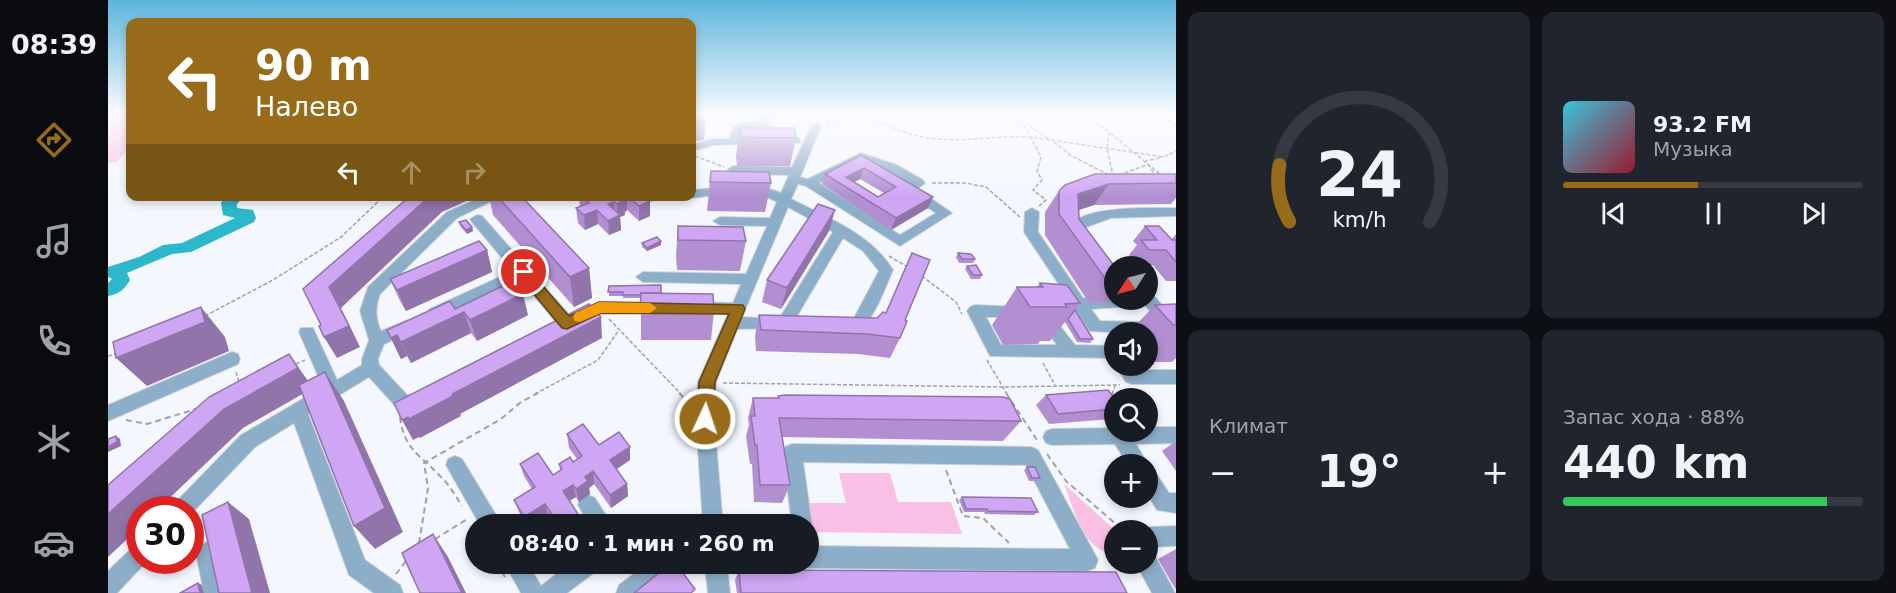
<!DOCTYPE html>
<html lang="ru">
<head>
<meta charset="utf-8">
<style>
	:root { --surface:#171b24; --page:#20242c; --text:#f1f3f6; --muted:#9ea1a6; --line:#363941; --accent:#976b19 }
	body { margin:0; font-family:"DejaVu Sans",sans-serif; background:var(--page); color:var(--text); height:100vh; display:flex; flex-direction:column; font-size:22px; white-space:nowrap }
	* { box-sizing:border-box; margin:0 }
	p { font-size:20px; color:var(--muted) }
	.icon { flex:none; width:33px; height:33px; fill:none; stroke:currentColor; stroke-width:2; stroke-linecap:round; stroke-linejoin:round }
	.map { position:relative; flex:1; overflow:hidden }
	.panel { display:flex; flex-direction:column; gap:12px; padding:12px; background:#0d0f14; width:720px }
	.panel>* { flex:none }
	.banner { position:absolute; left:18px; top:18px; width:570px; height:183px; border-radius:12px; box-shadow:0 3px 9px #0003; background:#976b19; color:#fff; overflow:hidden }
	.needle { width:39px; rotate:234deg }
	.buttons { position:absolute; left:996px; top:256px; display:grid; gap:12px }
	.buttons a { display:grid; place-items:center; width:54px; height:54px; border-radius:50%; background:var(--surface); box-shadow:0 3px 9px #0003; font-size:30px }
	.speed { position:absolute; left:18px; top:496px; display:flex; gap:12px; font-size:30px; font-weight:700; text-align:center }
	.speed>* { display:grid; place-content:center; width:78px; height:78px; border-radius:50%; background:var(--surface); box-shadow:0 3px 9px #0003; line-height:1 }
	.speed .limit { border:9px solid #d22; background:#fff; color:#111 }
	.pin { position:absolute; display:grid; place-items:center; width:51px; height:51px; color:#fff; margin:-26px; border:3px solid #fff; border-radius:50%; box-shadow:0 2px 6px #0007 }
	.me { position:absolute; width:66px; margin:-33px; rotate:3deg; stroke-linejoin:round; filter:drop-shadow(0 0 4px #0008) }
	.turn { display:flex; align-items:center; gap:21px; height:126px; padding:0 30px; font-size:27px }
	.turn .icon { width:78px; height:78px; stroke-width:2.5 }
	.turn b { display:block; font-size:42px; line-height:51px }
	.lanes { display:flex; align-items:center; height:57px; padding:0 30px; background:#0003; justify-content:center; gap:30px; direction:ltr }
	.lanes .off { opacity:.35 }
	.big { font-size:45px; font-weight:700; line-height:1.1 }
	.panel .widget { flex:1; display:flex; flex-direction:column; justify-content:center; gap:9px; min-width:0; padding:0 21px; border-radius:12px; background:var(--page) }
	.panel .dial { align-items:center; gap:0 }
	.dial svg { height:156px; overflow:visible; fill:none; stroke:var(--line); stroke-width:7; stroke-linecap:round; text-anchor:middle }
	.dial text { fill:var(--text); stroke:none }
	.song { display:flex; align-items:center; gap:18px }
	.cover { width:72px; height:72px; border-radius:9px; background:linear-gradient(135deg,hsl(190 70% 55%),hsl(350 70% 35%)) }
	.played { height:6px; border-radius:3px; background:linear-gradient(90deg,var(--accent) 45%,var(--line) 45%) }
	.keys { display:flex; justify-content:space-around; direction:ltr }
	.heat { display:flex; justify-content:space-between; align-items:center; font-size:33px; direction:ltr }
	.charge { height:9px; border-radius:4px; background:linear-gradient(90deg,#34c759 88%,var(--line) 0) }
	.panel .tiles { flex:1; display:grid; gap:12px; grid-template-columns:repeat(2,1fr) }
	.trip { position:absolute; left:357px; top:514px; width:354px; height:60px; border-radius:30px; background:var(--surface); box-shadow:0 3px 9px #0003; font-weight:700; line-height:60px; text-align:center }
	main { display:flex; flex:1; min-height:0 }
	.tabs { display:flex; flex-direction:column; width:108px; justify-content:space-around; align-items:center; background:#090b0e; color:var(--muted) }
	.tabs .icon { width:42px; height:42px }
	.tabs .selected { color:var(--accent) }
	.tabs b { font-size:27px; color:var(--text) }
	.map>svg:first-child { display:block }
	.green { fill:#fabfe5 }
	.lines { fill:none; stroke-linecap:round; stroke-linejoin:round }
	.river { fill:#2cb7cb; fill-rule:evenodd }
	.minor-casing { stroke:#d0d2d9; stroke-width:2 }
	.path-far1 { stroke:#a0a1a7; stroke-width:1.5; stroke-dasharray:4 2; stroke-linecap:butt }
	.path { stroke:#a0a1a7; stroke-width:2; stroke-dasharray:6 4; stroke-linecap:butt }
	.minor { fill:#8daec8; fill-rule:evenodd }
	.wall { fill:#b18fd1; fill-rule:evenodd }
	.shaded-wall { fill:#9074aa }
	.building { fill:#cea6f3; stroke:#9074aa; stroke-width:1.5; fill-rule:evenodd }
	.route { fill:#976b19; stroke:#624610; stroke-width:1.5 }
	.slow { fill:#f59e0b }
</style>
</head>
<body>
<main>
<nav class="tabs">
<b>08:39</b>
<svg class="icon selected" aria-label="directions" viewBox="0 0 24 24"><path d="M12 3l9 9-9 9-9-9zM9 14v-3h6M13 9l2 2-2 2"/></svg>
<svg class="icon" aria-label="music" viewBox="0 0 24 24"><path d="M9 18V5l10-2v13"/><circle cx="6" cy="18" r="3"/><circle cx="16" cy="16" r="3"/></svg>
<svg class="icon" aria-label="phone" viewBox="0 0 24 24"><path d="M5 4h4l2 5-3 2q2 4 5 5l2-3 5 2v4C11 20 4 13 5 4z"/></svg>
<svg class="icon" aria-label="climate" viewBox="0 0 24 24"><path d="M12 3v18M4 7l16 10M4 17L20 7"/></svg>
<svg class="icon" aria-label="car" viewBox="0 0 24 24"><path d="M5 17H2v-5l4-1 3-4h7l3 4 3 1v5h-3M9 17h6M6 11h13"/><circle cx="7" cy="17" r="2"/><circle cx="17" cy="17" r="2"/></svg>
</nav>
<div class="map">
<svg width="1068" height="593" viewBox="0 0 1068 593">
	<rect width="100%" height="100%" fill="#f5f7ff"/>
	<g class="green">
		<polygon points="9,114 22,122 22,146 9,162 0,163 0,116"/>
		<polygon points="731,473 782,473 790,502 843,502 854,534 702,532 696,503 738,503"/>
		<path d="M956 484 1008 531 1006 544 998 552C974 545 965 506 956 484Z"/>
	</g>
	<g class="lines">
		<path class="river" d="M119 196H136L129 204V208L145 210 148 218 146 222 83 252 64 254 19 273 22 280C16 290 11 294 0 296V283L4 279 0 277V267L31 257 55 245 74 243 127 218 115 215 113 203Z"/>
		<g class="minor-casing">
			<g id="minor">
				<path d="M656 114H667L658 124 692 139V143H684L653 130 649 134 654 142 652 144 606 145 584 151V145L605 139H622L625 127 635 122H648ZM637 128H642L637 134 639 139H633L634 130Z"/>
				<path d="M708 123 713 126 692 177 700 179 753 153 789 165 815 180 817 183 809 189 844 213 792 246 698 186 690 184 683 199C720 218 763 234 785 270 775 291 762 340 732 331L730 327 732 323 746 318 771 271 755 251 735 238 682 328 629 329 608 382 606 419 615 525H595L588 419 590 382 620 314 583 312 580 308 583 304 588 302 625 303 633 284 535 282 528 277 535 272 638 274 659 226 612 225 605 221 612 217 662 218 669 202C645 188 610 195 584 198L579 196H584V190C610 188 649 182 673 193L681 175 625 174 619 170 625 166 684 167 703 126ZM754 161 781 171 802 183 794 189 796 192 828 213 792 235 711 183ZM680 207 725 232 671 319 634 317Z"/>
				<path d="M376 196H394L349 218 272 294C267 307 267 318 273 331L300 320 306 322 308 326 306 330 276 344 270 359 271 365 301 397 308 395 314 397 317 402 314 407 299 415 293 412 261 377 200 414 257 560 292 585 295 593H266L241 575 186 423 147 447 82 515V510H64L67 503 133 435 215 387 191 332 193 328H205L229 380 254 365V359L261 340 252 311 260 287 339 212Z"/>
				<polygon points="924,208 931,212 930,232 975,298 1002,298 1006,295 1006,300 1016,300 1012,307 983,309 992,321 1044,322 1050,324 1052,328 1050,332 1044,334 982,331 916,232 917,212"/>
				<path d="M1041 208H1068V216L1003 218 973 229 975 239 973 242H963L959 227C974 209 1019 208 1041 208Z"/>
				<polygon points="369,215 374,216 463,317 465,314 491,302 552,302 557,304 560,308 557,312 552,314 493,314 475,322 466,323 465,328 453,328 412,279 332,317 322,317 319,313 322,309 405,271 364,222 362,219"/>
				<polygon points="1040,293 1045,295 1068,320 1068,336 1062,334 1035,303 1033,300 1040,300"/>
				<polygon points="867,305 919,307 922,311 919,315 914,317 878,317 893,345 949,345 929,317 932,313 942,313 967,345 1006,346 1006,358 882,356 859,311 862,307"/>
				<polygon points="124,352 130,354 132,359 130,364 0,421 0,405"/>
				<polygon points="1008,366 1025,366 1028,370 1068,370 1068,384 1024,384 1018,382"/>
				<polygon points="1040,427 1068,427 1068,443 1028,444 1040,465 1040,467 1040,465 1020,465 1007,444 944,445 938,443 935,437 938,431 944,429 1006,428 1006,432 1040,432"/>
				<polygon points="684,444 923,447 930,450 990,560 987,568 979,571 700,568 692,564 700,564 700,546 962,549 918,465 695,462 704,525 700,532 700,525 684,525 675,453 677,447"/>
				<polygon points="347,456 354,459 394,525 372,525 338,465 340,459"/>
				<polygon points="1040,469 1047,472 1061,493 1068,493 1068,513 1049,510 1040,495"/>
				<polygon points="480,495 487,498 504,525 482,525 470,505 473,498"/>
				<polygon points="1068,526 1068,546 1040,547 1040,531 1032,531 1040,527"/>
				<polygon points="99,542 106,546 118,593 96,593 88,553 92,546"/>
				<polygon points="32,544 32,561 39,561 9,593 0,593 0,571 25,547"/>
				<polygon points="1040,554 1047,556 1067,593 1044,593 1028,564 1040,564"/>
				<polygon points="397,564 420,564 433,586 461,564 490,564 487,572 459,593 413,593"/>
				<polygon points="539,564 567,564 564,572 537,593 508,593 511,585"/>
				<polygon points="597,564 619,564 622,593 600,593"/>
			</g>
		</g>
		<g class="path-far1">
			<path d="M750 114C772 122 797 135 821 138 855 143 889 135 923 137L1056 157 1068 151"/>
			<polyline points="902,114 918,128 933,157 929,171 934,180 925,190 938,200 931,206"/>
			<polyline points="979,114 1052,174"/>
			<polyline points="1049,114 1068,125"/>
			<polyline points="917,123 942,140"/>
			<polyline points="718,124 745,114"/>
			<polyline points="1001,132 999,149 1005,175"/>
			<polyline points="946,142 962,155 1001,175"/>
			<polyline points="587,156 616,167"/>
			<polyline points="1040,164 1047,175"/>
			<polyline points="1011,175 1036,166 1038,161 1055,157"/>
			<polyline points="824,183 857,183 878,187 912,217"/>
			<polyline points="781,256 798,266"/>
			<polyline points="814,276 848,302 854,314"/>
			<polyline points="97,316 165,280 233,237 276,196"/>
			<polyline points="501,319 573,394"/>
			<polyline points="0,356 8,354"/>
			<polyline points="879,360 899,394"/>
			<polyline points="935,363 947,385"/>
			<polyline points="188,364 197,360"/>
			<polyline points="128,372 131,382"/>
			<polyline points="615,383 894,387 1012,385"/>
			<polyline points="427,394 490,360 511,330"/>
			<polyline points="1004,394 1007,386"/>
		</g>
		<g class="path">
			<polyline points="571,393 583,405"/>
			<polyline points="898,393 929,440"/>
			<polyline points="1004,395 1005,393"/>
			<path d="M292 417C296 449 311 454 331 475 341 484 347 495 354 506"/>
			<polyline points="18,420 39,424 88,409"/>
			<polyline points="939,454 958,481 1016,531"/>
			<polyline points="838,470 855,516 875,518 901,543"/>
			<polyline points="327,539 361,518"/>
			<polyline points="311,543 320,488 316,463 393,419 413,402 430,393"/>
			<polyline points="389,564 397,577"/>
			<polyline points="647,564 648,571"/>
			<polyline points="288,574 298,561"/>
		</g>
		<use href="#minor" class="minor"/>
	</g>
	<g class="wall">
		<polygon points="584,114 598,120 596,140 584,141"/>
		<polygon points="632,128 688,138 682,166 629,166 628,156"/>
		<path d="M753 155 820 208 783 230 714 184 717 174ZM752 179 776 193 770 197 746 182Z"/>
		<polygon points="603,171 663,183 657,212 599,211"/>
		<polygon points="1068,174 1068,198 1063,204 986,205 970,210 971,219 1007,267 1006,293 999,302 981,303 937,235 937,212 951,191"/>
		<polygon points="381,196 413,196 481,268 484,298 466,307 385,215"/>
		<polygon points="471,196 492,196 493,197 495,196 543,196 543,200 541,200 542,201 542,216 531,221 519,210 517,212 517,215 512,217 513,230 501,235 490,224 477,230 470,223 468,208 472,207"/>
		<polygon points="351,222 364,227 365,231 359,234 352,226"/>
		<polygon points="570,226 638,241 632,271 569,270 568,256"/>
		<polygon points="1037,226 1063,240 1068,234 1068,281 1058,281 1045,265 1029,265 1021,255 1029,245 1025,241"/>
		<polygon points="721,231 673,309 654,302 659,280"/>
		<polygon points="534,243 553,245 539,251 534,247"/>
		<polygon points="379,250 384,272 298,311 292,301 282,279"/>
		<polygon points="850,253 867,259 865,263 851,263 848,257"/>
		<polygon points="859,266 874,275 872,279 863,279 857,269"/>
		<polygon points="932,283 972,303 967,310 985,339 982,343 969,342 957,322 942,341 932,341 930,344 895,345 884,325 909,287 929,287"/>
		<polygon points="501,286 553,293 606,311 603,340 533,340 533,298 515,298 515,296 501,296"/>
		<polygon points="1068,304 1068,358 1064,362 1040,362 1040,333 1020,333 1047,305"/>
		<polygon points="347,309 420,315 369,341 363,333 303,363 299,356 293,359 279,330"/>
		<polygon points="651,315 797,320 792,338 782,358 750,354 648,351 647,336"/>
		<polygon points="938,395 1007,399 1006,415 1003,419 941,424 928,405"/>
		<polygon points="670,396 913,421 895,441 674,437 682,485 674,503 646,502 644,464 642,464 638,436 641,425 640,418 645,398 670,398"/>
		<polygon points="459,434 491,445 522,447 522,460 508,469 519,484 520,496 503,508 486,484 481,488 482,494 471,502 468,497 461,501 474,525 446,525 440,515 426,525 418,525 411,512 406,500 424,489 416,476 412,464 445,475 452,470 451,464 465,462 469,459 461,448"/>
		<polygon points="1068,441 1068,471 1054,451"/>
		<polygon points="919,467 932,478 929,481 921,481 916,470"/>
		<polygon points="854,497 930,512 926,515 877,514 876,512 856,512 851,500"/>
		<polygon points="1068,549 1068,590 1050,559"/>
		<polygon points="631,570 1019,593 629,593 627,580"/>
	</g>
	<g class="shaded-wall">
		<polygon points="756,168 752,179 737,187 738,177"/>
		<polygon points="1001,184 986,205 956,215 970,194"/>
		<polygon points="322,196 370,196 334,212 233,308 252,347 229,358 216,337 221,287"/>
		<polygon points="517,196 519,196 519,210 517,212 517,215 512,217 513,230 501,235 500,221 509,217 509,204 514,198"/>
		<polygon points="530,196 543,196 543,200 530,205"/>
		<polygon points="825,197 820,208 783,230 788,218"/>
		<polygon points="542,201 542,216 531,221 531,206"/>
		<polygon points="506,202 507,216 500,204"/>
		<polygon points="489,210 490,224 477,230 476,215"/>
		<polygon points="727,210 721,231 673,309 679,288"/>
		<polygon points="364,227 365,231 359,234 358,230"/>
		<polygon points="553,241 553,245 539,251 539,248"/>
		<polygon points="379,250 384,272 298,311 289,290"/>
		<polygon points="481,268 484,298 466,307 462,277"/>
		<polygon points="415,294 420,315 369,341 362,320"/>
		<polygon points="93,307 117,337 121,351 39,386 8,358"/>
		<polygon points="356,312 363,333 303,363 293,342"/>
		<polygon points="493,317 494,338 352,414 353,416 312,438 311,437 305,440 294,420"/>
		<polygon points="289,335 299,356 293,359 283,338"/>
		<polygon points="181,354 205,388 135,428 49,510 32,510 32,527 0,557 0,514 116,409"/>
		<polygon points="217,372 236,401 295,532 267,549 246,526"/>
		<polygon points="8,436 12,439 13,446 0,452 0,447"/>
		<polygon points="522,447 522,460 503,473 502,460"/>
		<polygon points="485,471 486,484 481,488 482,494 471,502 468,489 477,477"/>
		<polygon points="519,484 520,496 503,508 502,495"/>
		<polygon points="465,485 468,497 458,503 455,491"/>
		<polygon points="120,502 141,519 162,593 144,593"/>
		<polygon points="437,504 440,515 426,525 419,525 416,517"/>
		<polygon points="472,517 474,525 460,525"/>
		<polygon points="325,534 340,557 358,593 354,593"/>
		<polygon points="90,583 94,585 96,593 92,593"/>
	</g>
	<g class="building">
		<polygon points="584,114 595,114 598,120 584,121"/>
		<polygon points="632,128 686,128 688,138 633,137"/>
		<path d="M753 155 825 197 788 218 717 174ZM756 168 788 187 770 197 738 177Z"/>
		<polygon points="603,171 661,172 663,183 602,182"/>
		<polygon points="987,174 1068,174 1068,183 1001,184 970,194 971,219 1007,267 1006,281 999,281 951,214 951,191 957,185"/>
		<polygon points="302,196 322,196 221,287 241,326 216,337 211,326 213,325 195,289"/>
		<polygon points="389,196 413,196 481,268 462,277"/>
		<polygon points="475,196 492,196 493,197 495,196 517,196 514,198 516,200 509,204 506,202 500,204 512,215 500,221 489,210 476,215 468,208 481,203"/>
		<polygon points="520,196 537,196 542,201 531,206"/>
		<polygon points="710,204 727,210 679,288 659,280"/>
		<polygon points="358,220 364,227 358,230 351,222"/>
		<polygon points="570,226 635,227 638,241 570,240"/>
		<polygon points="1037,226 1051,226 1064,240 1068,240 1068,262 1058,250 1041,250 1033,240 1049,240"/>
		<polygon points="549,237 553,241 539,248 534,243"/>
		<polygon points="371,241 379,250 289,290 282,279"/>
		<polygon points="804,253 822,260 797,320 799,321 792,338 759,334 653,330 651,315 769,318 775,312 778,313"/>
		<polygon points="850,253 863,254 867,259 854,259"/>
		<polygon points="868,265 874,275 865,275 859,266"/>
		<polygon points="405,281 415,294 362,320 356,312 293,342 289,335 283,338 279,330 342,301 347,309"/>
		<polygon points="932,283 959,285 972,303 957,304 959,307 922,307 909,287 935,287"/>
		<polygon points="553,285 553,293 533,293 533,295 515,295 515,292 500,292 501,286"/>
		<polygon points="533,293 605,294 606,311 532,310"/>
		<polygon points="481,304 493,317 344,394 345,396 301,419 300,417 294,420 286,403"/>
		<polygon points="1068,304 1068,325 1065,325 1047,305"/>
		<polygon points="93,307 97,322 8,358 5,342"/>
		<polygon points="967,310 985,339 972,339 960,319"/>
		<polygon points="181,354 190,368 116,409 0,514 0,485 101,397"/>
		<polygon points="217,372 277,508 246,526 191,385"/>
		<polygon points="1000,390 1007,399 1006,409 950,414 938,395"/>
		<polygon points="677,395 895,397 902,399 913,421 671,418 682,485 652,485 649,445 647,445 643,416 647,416 645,398 671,398 670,396"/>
		<polygon points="475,424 491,445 511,432 522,447 502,460 519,484 502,495 485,471 477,477 480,481 468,489 465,485 455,491 472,517 460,525 451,525 437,504 416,517 406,500 427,487 412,464 430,453 445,475 454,469 451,464 462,457 465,462 474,456 459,434"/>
		<polygon points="8,436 9,442 0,447 0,439"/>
		<polygon points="919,467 927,467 932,478 924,478"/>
		<polygon points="854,497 923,498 930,512 880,511 879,509 858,509"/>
		<polygon points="120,502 144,593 111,593 94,515"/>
		<polygon points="635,517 656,518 657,525 636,525"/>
		<polygon points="325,534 354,593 312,593 294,553"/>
		<polygon points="562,564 568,564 587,589 583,593 526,593"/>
		<polygon points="631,570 1008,572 1019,593 633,593"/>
		<polygon points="90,583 92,593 72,593"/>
	</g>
	<linearGradient id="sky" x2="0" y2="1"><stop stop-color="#5db5dc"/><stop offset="0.58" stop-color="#fafbff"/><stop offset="1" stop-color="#fafbff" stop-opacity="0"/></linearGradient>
	<rect width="1068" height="197" fill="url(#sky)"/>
	<polygon class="route" points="416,268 420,269 461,316 491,302 635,305 637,309 607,382 605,419 603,424 597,427 591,424 589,419 591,382 621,314 493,313 459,329 454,328 411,276 409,272 411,269"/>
	<polygon class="slow" points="491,302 542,303 549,308 542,313 493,313 472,322 467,321 465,317 467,313"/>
</svg>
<div class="buttons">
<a><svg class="needle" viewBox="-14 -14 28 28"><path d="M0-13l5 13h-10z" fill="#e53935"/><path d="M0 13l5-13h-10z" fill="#9ea1a6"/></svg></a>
<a><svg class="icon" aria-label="sound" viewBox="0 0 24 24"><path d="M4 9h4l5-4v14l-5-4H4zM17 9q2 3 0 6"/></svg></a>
<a><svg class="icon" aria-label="search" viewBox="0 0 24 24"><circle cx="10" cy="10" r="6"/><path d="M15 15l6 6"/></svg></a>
<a>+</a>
<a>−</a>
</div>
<div class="speed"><div class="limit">30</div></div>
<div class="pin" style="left:416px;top:272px;background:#d93025"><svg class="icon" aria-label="arrive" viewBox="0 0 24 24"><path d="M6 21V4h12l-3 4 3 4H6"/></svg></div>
<svg class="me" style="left:597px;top:419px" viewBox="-20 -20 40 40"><circle r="17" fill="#976b19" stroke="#fff" stroke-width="3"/><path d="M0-11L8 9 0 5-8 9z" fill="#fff"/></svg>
<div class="trip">08:40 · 1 мин · 260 m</div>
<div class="banner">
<div class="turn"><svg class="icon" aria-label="left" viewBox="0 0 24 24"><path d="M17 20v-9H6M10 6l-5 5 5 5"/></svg><div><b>90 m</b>Налево</div></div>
<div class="lanes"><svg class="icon" aria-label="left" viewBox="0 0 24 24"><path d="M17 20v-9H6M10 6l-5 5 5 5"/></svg><svg class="icon off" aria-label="ahead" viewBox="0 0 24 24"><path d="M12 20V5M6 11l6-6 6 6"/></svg><svg class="icon off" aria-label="right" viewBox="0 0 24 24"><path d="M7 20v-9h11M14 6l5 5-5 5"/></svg></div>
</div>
</div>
<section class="panel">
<div class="tiles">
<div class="widget dial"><svg viewBox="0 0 100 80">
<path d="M14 69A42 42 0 1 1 86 69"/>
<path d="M14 69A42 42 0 0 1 9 40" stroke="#976b19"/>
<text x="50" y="56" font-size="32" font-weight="700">24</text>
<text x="50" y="72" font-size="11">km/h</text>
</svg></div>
<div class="widget">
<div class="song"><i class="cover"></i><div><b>93.2 FM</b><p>Музыка</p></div></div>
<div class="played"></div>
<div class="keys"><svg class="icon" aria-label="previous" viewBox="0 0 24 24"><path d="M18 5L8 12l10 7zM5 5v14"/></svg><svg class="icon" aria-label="pause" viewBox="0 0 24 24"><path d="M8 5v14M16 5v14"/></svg><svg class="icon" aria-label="next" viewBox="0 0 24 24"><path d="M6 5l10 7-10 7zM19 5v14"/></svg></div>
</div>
<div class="widget"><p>Климат</p>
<div class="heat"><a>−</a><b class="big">19°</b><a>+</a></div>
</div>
<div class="widget"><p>Запас хода · 88%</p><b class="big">440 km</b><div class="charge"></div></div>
</div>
</section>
</main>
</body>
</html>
